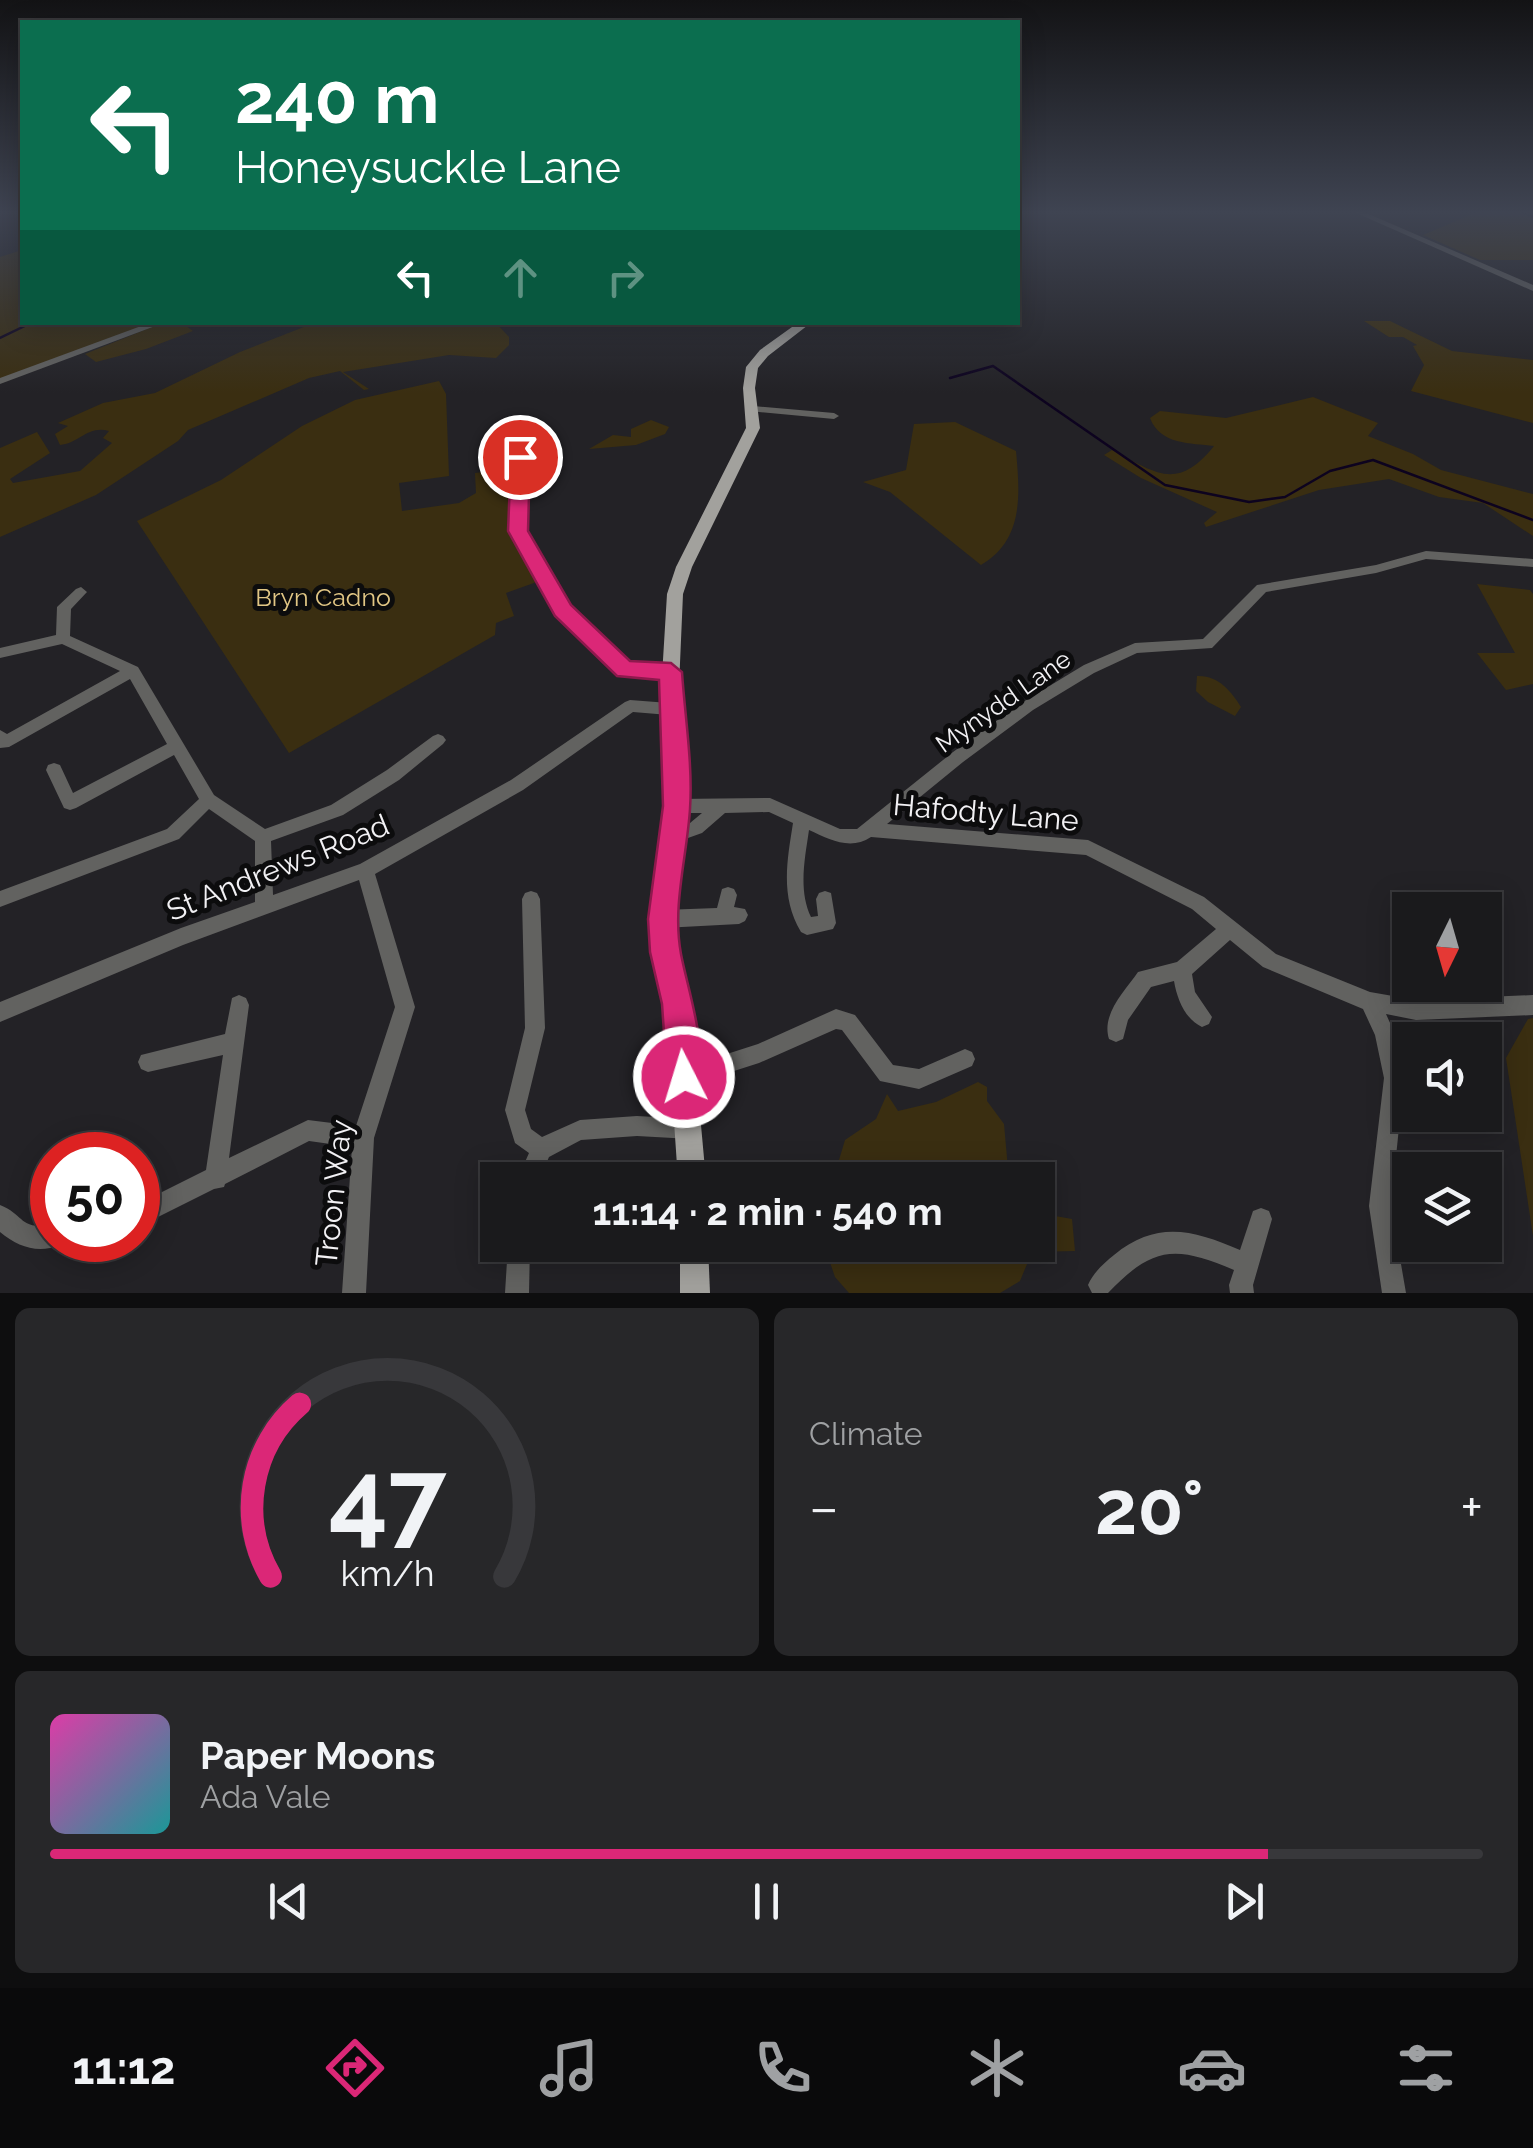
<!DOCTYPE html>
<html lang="en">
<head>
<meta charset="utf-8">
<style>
	:root { --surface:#1a1a1c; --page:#272729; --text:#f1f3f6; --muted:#9fa1a3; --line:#38383b; --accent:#db2777 }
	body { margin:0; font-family:Raleway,sans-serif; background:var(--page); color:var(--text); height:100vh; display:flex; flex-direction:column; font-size:38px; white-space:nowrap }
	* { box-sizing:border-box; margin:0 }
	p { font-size:32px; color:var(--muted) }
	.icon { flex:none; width:55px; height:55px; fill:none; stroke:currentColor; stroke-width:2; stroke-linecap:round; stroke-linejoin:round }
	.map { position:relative; height:1293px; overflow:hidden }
	.sheet { display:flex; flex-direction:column; gap:15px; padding:15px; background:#0e0e0f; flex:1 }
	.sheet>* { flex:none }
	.guide { position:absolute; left:20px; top:20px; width:1000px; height:305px; border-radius:0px; box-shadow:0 5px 25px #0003,0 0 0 2px var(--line); background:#0b6e4f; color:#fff; overflow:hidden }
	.needle { width:65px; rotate:185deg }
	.buttons { position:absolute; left:1392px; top:892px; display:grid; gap:20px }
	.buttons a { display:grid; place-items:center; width:110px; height:110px; border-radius:0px; background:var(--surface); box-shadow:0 5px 25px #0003,0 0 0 2px var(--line); font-size:50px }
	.speed { position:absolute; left:30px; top:1132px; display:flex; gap:20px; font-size:50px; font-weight:700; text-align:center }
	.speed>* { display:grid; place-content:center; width:130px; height:130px; border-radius:50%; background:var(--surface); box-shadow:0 5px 25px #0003,0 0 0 2px var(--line); line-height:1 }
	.speed .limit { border:15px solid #d22; background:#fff; color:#111 }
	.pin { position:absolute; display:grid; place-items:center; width:85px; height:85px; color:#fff; margin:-42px; border:5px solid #fff; border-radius:50%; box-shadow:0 2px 10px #0007 }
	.me { position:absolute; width:110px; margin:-55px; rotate:355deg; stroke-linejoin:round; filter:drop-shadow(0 0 8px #0008) }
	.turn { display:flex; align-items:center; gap:35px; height:210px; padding:0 50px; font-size:45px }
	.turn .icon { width:130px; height:130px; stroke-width:2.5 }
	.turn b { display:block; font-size:70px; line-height:85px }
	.lanes { display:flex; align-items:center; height:95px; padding:0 50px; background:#0003; justify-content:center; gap:50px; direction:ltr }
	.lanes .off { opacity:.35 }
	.big { font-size:75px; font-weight:700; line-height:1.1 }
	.sheet .widget { flex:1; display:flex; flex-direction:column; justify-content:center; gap:15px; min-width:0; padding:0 35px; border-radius:15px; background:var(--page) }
	.sheet .dial { align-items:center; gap:0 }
	.dial svg { height:260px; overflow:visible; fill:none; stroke:var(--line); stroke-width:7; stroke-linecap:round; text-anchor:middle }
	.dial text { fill:var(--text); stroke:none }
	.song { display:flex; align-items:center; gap:30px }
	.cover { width:120px; height:120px; border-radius:15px; background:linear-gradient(135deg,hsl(320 70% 55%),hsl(180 70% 35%)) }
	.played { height:10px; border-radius:5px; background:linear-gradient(90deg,var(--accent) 85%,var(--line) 85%) }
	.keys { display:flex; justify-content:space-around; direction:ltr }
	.heat { display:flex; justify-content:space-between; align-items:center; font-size:55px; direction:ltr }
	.sheet .tiles { flex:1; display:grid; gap:15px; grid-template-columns:1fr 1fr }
	.widget:last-child { grid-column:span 2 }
	.trip { position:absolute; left:480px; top:1162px; width:575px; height:100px; border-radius:0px; background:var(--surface); box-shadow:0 5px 25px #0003,0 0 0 2px var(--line); font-weight:700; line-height:100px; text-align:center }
	.tab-bar { display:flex; height:160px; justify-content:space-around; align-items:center; background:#0a0a0b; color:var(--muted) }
	.tab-bar .icon { width:70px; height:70px }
	.tab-bar .active { color:var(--accent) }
	.tab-bar b { font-size:45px; color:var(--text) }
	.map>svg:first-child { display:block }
	.green { fill:#3a2e11 }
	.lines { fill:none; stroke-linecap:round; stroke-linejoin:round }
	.stream { stroke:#0d031f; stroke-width:2.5 }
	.minor { fill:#626260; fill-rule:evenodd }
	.major { fill:#a2a19d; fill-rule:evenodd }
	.route { fill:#db2777; stroke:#8e194d; stroke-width:2.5 }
	.labels { text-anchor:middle; stroke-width:10; stroke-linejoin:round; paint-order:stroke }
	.park-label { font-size:25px; fill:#e2c785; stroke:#0c0c0d }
	.street-label { font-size:25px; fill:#f2f1f4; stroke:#0c0c0d }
	.near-street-label { font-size:30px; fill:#f2f1f4; stroke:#0c0c0d }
</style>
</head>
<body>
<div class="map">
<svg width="1533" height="1293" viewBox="0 0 1533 1293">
	<rect width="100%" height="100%" fill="#232226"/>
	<g class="green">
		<polygon points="1477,212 1533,212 1533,260 1480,260 1423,235"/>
		<polygon points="22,250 22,322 182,323 193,331 146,349 96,362 85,354 152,327 0,380 0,257"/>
		<polygon points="1364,321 1390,321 1452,351 1533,360 1533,423 1411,391 1424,365 1413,346 1417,345 1403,337 1389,337"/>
		<path d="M314 323H496L509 337V345L496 358 449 355 343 372 369 389 364 390 340 371 309 378 188 430 178 441 96 495 0 537V448L37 432 50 453 10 479 13 483 80 471 112 443 103 438 109 431C88 425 78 444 60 445L55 434 68 426 58 423 103 403 155 393 240 352Z"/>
		<polygon points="439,381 446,394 449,476 399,483 402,511 459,503 476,493 475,473 520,468 518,531 545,579 506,593 514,616 496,623 495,635 289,753 137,521 221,480 302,426 355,400"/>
		<path d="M1313 397 1378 423 1368 436 1413 454 1441 470 1533 494V536L1483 503 1439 497 1389 479 1319 490 1206 527 1204 523 1217 512 1141 478 1104 455 1112 450C1156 473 1177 492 1214 446 1191 443 1160 445 1150 418L1160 411 1226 418Z"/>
		<polygon points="651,420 669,427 665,434 636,445 589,449 613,435 631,437 631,429"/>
		<path d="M955 422 1016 451C1020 494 1024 540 981 565L890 492 863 482 906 470 914 424Z"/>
		<polygon points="1477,584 1530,590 1533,594 1533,684 1506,690 1477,653 1515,653"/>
		<path d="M1197 676C1218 675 1231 691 1241 707L1235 716 1208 702 1196 691Z"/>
		<polygon points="1533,1018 1533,1236 1506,1058 1528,1019"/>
		<polygon points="978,1082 987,1087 987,1101 1004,1124 1009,1180 833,1180 845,1140 876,1119 887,1094 898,1111 936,1102"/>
		<polygon points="1038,1213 1072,1219 1075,1251 1032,1252 1020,1281 1000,1293 849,1293 835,1277 824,1245 1038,1245"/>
	</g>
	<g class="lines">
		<g class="stream">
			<polyline points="1523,212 1533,217"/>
			<polyline points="0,338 33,322"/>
			<polyline points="950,378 993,366 1165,485 1249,502 1285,497 1330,471 1373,460 1533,520"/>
		</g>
		<g class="minor">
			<polygon points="1354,212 1364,212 1533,285 1533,291"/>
			<polygon points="152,322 166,322 0,384 0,378"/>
			<polygon points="753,406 834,413 839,416 834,419 749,411 749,407"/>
			<polygon points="518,450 522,451 527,460 524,531 568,607 628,665 671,667 676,668 678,672 676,676 671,677 620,674 558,613 512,531 517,460 513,453"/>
			<path d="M1426 551 1533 559V567L1426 559 1376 573 1266 592 1212 648 1137 653 1094 673 1033 710 963 762 887 824 1088 840 1204 897 1276 954 1370 992 1416 1000 1533 995V1015L1416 1020 1386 1014 1395 1034 1404 1078 1391 1206 1406 1293H1382L1369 1206 1384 1078 1375 1035 1363 1009 1263 967 1230 940 1192 974 1195 992 1212 1017 1209 1024 1202 1027C1185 1019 1177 999 1174 981L1151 987 1128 1020 1123 1039 1116 1042 1109 1039C1101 1014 1125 991 1138 972L1177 962 1216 929 1192 909 1086 855 871 837C850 851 829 839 809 830 805 858 798 890 811 917L818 916 816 899 819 893 825 891 831 893 836 923 833 929 807 935 801 932C780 897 787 861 793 823L769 812 725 813 702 833 674 843 668 841 666 836 668 831 690 823 702 813H677L671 811 669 806 671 801 677 799 770 798 840 829H857L953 752 1023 702 1084 665 1135 643 1203 639 1257 585 1376 565Z"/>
			<polygon points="81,587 87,592 71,609 70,636 138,667 214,795 265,829 331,805 387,770 433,736 438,734 443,736 446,740 443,744 399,780 343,815 271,841 273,895 360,864 511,780 625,702 630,700 669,703 674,705 676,709 674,713 669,715 633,712 523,790 375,874 415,1007 374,1138 366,1293 342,1293 352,1147 309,1141 225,1184 224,1187 214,1189 138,1227 138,1204 206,1170 223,1055 148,1072 141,1069 138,1062 141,1055 225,1034 232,998 239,995 246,998 249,1005 229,1158 308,1120 356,1126 395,1007 359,880 183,945 0,1022 0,1002 181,928 255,902 255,841 209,809 179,839 0,907 0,891 167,829 199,799 174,755 76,808 70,810 64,808 46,770 48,765 54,763 60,765 73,793 167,744 130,679 9,747 0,748 0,730 7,734 120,671 62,644 0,658 0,648 56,635 57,607 76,589"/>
			<polygon points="728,887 734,889 737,895 734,907 745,909 748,915 745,921 739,924 663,928 657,925 654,919 657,913 663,910 717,908 722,889"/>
			<polygon points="531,891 537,893 540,899 545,1028 525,1110 531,1129 542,1137 580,1120 637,1116 691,1119 698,1122 701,1129 698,1136 691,1139 637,1136 581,1140 549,1157 539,1180 517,1180 529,1153 515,1143 505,1110 525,1028 522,899 525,893"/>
			<polygon points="836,1009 855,1015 893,1065 919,1069 965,1049 972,1052 975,1059 972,1066 919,1089 880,1081 842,1030 836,1029 759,1063 684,1087 677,1084 674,1077 677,1070 758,1044"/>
			<path d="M0 1205C25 1215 18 1229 52 1226V1240H62L60 1245C38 1254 18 1247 0 1232Z"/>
			<path d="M1261 1208 1269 1211 1272 1219 1253 1285 1254 1293H1230L1229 1285 1234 1270C1175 1245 1153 1246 1108 1293H1092L1088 1285C1093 1273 1104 1263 1114 1255 1157 1220 1193 1230 1240 1250L1253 1211Z"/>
			<polygon points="508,1245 530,1245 529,1293 505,1293"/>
		</g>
		<g class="major">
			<polygon points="799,322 812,322 768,356 758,368 755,388 760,428 692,567 683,594 678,709 687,806 674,919 677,952 690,1004 706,1180 678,1180 666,1004 653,952 652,919 667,806 660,709 667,594 676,567 746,428 743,388 746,367 760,350"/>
			<polygon points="680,1245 708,1245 710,1293 680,1293"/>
		</g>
	</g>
	<linearGradient id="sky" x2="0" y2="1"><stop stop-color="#131315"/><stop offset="0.54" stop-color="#3f4452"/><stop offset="1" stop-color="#3f4452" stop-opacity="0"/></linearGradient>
	<rect width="1533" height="393" fill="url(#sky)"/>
	<path class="route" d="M520 451 530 457 528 531 571 605 630 661 671 663 682 672C685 717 693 765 690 809 687 857 672 906 681 954 688 991 710 1053 696 1089L684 1093 672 1089 667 1077 662 1004 650 952 648 919 663 806 659 680 617 676 555 616 508 531 511 457Z"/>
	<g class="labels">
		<g class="park-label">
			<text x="323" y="606">Bryn Cadno</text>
		</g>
		<g class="street-label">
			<text transform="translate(1003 701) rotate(-35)" y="9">Mynydd Lane</text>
		</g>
		<g class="near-street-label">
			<text transform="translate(986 813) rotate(5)" y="10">Hafodty Lane</text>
			<text transform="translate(278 868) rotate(-22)" y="10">St Andrews Road</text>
			<text transform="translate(334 1193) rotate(-84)" y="10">Troon Way</text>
		</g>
	</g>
</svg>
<div class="buttons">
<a><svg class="needle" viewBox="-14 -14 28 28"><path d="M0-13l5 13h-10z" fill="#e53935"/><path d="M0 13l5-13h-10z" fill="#9fa1a3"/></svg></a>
<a><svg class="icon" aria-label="sound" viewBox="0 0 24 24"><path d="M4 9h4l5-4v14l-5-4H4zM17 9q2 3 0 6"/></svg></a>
<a><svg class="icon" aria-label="layers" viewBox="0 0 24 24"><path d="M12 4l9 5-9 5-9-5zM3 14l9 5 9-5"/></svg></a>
</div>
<div class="speed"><div class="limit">50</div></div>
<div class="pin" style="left:520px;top:457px;background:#d93025"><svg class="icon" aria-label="arrive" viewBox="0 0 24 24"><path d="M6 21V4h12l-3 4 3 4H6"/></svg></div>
<svg class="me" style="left:684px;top:1077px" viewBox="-20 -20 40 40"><circle r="17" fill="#db2777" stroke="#fff" stroke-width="3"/><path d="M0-11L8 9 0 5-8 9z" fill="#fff"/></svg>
<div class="trip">11:14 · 2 min · 540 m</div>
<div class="guide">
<div class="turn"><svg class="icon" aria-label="left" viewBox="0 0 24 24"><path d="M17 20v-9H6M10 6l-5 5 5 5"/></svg><div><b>240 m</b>Honeysuckle Lane</div></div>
<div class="lanes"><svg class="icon" aria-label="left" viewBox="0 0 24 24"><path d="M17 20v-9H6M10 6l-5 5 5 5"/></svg><svg class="icon off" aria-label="ahead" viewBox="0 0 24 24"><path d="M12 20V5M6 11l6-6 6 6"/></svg><svg class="icon off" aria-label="right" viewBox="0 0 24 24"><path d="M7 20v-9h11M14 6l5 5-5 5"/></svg></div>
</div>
</div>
<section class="sheet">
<div class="tiles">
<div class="widget dial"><svg viewBox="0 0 100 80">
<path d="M14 69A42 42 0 1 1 86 69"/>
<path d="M14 69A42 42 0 0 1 23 16" stroke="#db2777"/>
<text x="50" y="56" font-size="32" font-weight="700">47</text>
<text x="50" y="72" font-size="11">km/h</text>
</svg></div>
<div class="widget"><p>Climate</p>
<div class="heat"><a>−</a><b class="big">20°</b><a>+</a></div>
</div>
<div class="widget">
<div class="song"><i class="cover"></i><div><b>Paper Moons</b><p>Ada Vale</p></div></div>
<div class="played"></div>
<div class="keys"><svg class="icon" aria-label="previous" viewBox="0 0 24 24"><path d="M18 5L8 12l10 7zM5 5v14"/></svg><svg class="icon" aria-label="pause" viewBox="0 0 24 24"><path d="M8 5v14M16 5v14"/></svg><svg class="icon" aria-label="next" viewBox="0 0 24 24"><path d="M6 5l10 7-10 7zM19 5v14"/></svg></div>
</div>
</div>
</section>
<nav class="tab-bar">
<b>11:12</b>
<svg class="icon active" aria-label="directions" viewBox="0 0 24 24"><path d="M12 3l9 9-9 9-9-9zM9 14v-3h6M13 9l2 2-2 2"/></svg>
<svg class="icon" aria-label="music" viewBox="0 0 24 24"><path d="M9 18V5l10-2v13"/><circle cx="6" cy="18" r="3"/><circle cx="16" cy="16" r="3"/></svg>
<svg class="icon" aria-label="phone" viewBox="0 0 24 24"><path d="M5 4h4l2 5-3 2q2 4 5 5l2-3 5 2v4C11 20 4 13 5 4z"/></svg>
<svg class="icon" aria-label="climate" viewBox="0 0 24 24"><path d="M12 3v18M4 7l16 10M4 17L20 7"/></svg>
<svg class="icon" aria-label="car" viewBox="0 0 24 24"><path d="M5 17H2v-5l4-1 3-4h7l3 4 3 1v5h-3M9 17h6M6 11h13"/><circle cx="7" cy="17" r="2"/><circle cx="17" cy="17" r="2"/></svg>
<svg class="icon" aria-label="filters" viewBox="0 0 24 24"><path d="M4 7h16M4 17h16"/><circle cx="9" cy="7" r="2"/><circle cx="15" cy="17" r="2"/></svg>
</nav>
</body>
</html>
